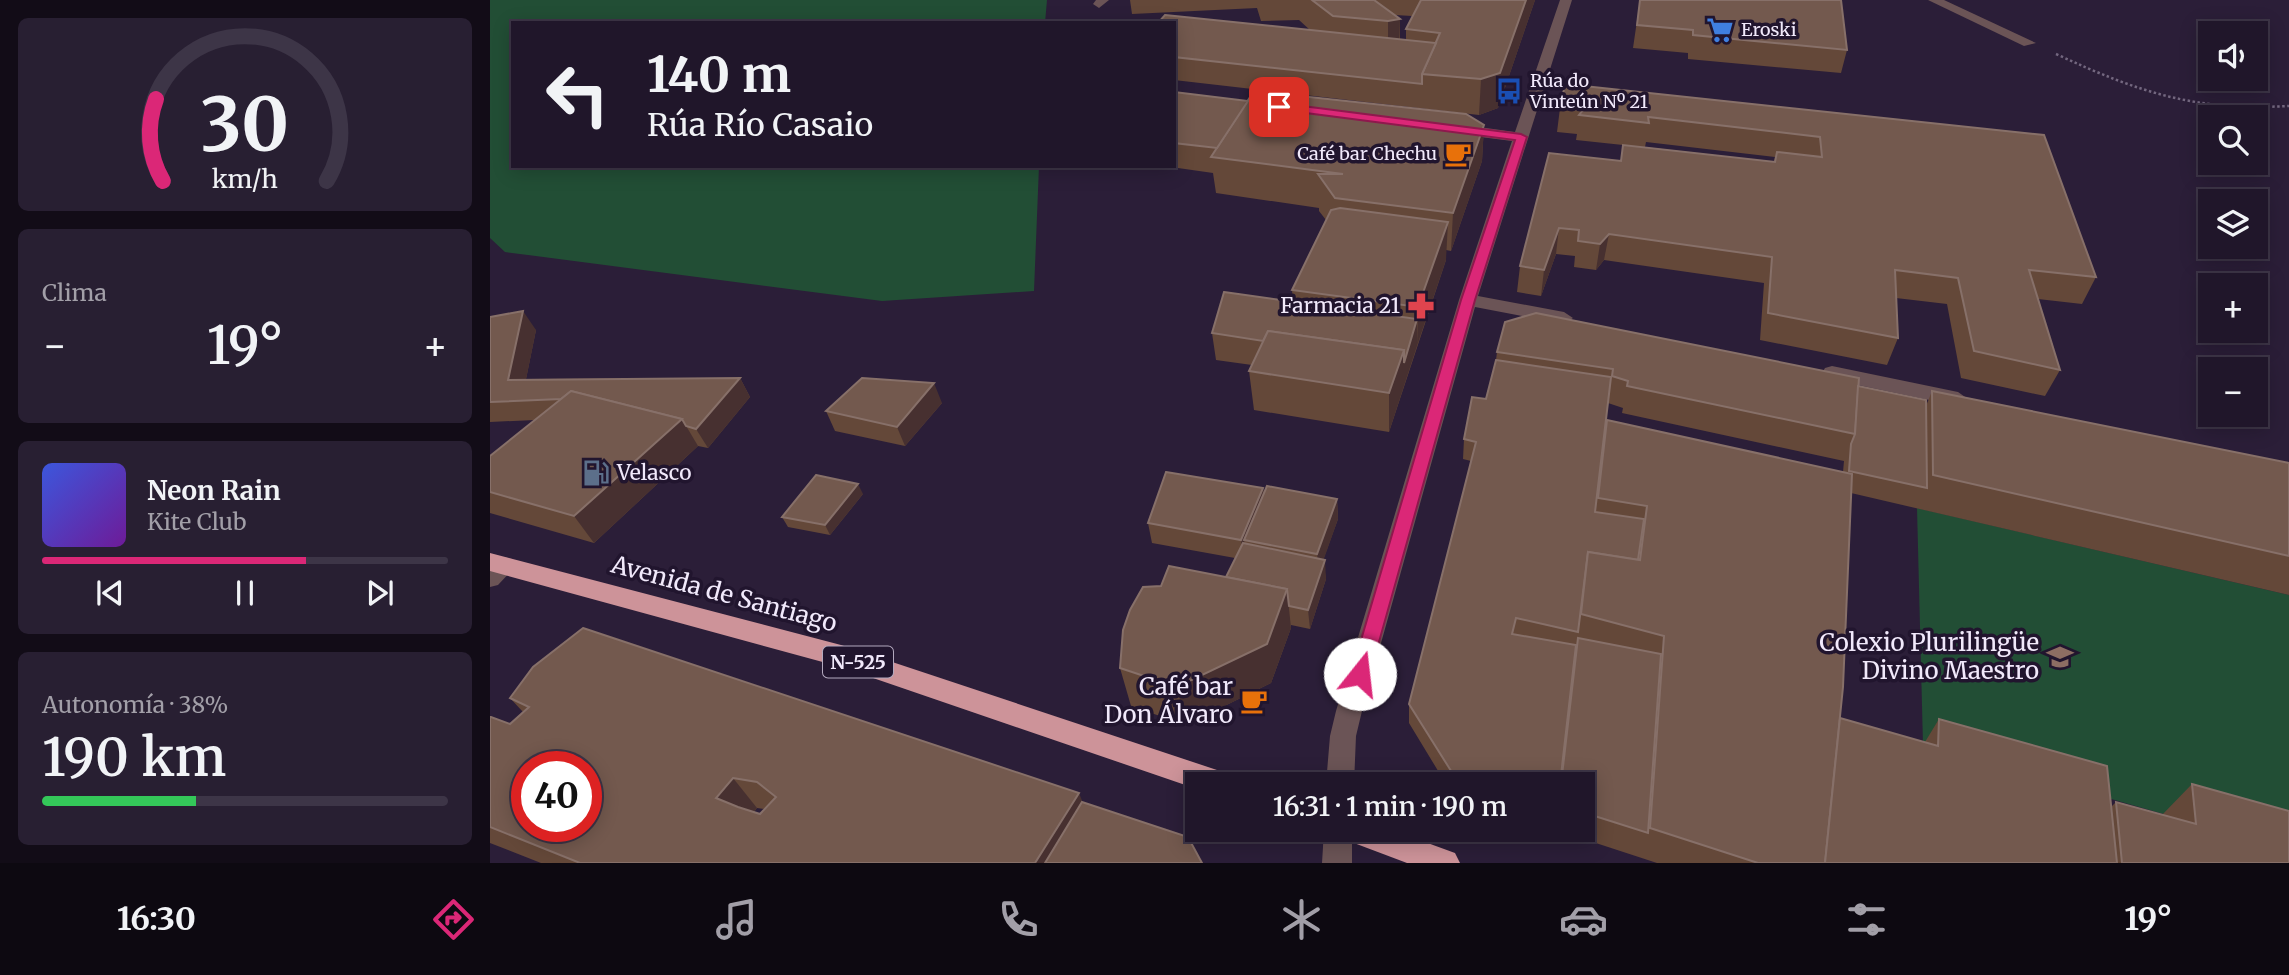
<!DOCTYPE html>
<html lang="es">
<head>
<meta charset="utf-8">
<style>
	:root { --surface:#20162a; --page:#281f32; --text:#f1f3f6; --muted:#a29fa8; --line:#3d3547; --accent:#db2777 }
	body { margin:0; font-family:Merriweather,serif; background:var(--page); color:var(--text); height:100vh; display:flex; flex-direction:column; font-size:26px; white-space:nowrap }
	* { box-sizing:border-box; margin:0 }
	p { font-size:23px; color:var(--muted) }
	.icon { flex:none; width:38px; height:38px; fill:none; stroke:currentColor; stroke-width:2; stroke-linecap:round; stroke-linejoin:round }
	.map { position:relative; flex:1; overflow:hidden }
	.panel { display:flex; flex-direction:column; gap:18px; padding:18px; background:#120c17; width:490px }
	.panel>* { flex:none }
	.top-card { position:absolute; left:21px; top:21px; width:665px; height:147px; border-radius:0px; box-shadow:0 4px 18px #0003,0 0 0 2px var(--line); background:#20162a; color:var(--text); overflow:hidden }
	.controls { position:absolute; left:1708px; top:21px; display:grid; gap:14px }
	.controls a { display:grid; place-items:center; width:70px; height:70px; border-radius:0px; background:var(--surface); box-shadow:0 4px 18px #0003,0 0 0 2px var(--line); font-size:35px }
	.speed { position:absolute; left:21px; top:751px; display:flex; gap:14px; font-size:35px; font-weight:700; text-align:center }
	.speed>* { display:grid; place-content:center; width:91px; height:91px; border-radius:50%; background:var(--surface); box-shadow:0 4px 18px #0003,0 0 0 2px var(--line); line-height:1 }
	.speed .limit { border:10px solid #d22; background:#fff; color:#111 }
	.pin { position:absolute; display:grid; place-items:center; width:60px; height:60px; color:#fff; margin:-30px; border-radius:14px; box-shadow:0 4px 10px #0006 }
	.me { position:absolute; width:77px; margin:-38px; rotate:16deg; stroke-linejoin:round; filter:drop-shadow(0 0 5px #0008) }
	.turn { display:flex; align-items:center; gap:24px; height:147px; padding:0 21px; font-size:32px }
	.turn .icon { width:91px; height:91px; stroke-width:2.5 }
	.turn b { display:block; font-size:49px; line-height:60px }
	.big { font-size:52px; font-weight:600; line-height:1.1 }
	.panel .widget { flex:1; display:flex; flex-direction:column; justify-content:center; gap:10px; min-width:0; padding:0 24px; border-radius:10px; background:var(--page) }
	.panel .dial { align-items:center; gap:0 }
	.dial svg { height:182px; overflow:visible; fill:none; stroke:var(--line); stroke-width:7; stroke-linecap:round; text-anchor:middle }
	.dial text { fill:var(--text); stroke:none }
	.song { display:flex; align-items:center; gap:21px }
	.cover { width:84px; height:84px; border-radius:10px; background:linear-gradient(135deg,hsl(230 70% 55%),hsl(280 70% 35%)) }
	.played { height:7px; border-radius:4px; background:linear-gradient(90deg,var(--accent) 65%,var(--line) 65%) }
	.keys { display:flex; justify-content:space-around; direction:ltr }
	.heat { display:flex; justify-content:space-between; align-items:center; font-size:38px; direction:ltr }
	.charge { height:10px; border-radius:5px; background:linear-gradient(90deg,#34c759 38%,var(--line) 0) }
	.trip { position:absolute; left:695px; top:772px; width:410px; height:70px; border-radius:0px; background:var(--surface); box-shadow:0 4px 18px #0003,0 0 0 2px var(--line); font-weight:600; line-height:70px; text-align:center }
	.menu { display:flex; height:112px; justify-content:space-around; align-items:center; background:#0d0911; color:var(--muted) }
	.menu .icon { width:49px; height:49px }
	.menu .selected { color:var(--accent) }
	.menu b { font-size:32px; color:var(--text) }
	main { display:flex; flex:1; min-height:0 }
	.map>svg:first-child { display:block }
	.green { fill:#224e35 }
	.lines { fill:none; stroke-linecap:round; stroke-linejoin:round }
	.path { stroke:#73677f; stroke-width:2.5; stroke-dasharray:2.5 2.5; stroke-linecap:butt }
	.minor { fill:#6b5456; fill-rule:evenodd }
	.highway { fill:#cd9399; fill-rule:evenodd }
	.wall { fill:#644839; fill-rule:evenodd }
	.shaded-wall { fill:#473030 }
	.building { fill:#73594e; stroke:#877069; stroke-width:2; fill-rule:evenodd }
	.route { fill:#db2777; stroke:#8e194d; stroke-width:2 }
	.labels { text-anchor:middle; stroke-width:7; stroke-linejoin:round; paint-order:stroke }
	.far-poi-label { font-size:18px; fill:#f1e9fb; stroke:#21152e; text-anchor:start }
	.shield { fill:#21152e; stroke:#b3a9be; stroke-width:2 }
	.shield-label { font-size:19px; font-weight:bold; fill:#f1e9fb }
	.poi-label { font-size:21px; fill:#f1e9fb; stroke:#21152e; text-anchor:end }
	.near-street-label { font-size:24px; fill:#f1e9fb; stroke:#21152e }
	.near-poi-label { font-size:24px; fill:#f1e9fb; stroke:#21152e; text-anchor:end }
</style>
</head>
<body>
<main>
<section class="panel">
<div class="widget dial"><svg viewBox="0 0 100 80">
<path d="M14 69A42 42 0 1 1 86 69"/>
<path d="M14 69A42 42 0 0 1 11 33" stroke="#db2777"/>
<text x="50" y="56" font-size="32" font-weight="700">30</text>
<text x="50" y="72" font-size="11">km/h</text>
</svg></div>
<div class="widget"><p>Clima</p>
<div class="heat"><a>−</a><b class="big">19°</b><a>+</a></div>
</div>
<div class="widget">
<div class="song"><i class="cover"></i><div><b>Neon Rain</b><p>Kite Club</p></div></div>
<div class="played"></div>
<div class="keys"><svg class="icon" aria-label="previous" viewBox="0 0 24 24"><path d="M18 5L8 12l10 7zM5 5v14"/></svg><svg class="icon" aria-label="pause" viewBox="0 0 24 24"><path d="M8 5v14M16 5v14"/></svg><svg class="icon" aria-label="next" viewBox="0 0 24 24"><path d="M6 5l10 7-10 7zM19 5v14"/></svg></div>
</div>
<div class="widget"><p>Autonomía · 38%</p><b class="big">190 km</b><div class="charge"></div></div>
</section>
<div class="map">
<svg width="1799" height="863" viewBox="0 0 1799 863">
	<rect width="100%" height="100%" fill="#2b1e38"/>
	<g class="green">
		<polygon points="0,0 557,0 555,23 23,23 23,166 549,166 544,291 392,301 15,252 0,238"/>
		<polygon points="1427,508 1799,595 1799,850 1433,745"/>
	</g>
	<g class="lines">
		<path class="path" d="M1566 54C1651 93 1704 111 1799 106"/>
		<g class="minor">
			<polygon points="606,0 619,0 609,8 603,4"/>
			<polygon points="1070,0 1082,0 988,296 1074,312 1083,318 1074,324 985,307 872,711 866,736 864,784 836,784 840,736 846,711 969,300 1022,141 967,134 959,129 967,124 1025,132"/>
			<polygon points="1438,0 1454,0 1546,43 1534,46"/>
			<polygon points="1342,366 1468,392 1478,399 1468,406 1335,378 1332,373 1335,368"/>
			<polygon points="14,557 22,559 26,566 8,585 0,587 0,564"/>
			<polygon points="834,830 862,830 862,863 832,863"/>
		</g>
		<g class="highway">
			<polygon points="0,553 351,645 730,771 740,775 744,784 707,784 707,789 351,667 0,571"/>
			<polygon points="852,830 902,830 965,853 970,863 917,863 856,840"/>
		</g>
	</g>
	<g class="wall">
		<path d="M640 0H1045L1008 108 989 115 684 80V23L820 30 809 20 771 21 767 8 642 14ZM905 15 922 16 916 29V40L910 39V19Z"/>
		<polygon points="1150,0 1357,50 1351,73 1198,59 1198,53 1143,48"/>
		<polygon points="684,92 758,101 994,125 992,161 961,251 956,250 956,260 899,432 764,410 759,371 762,365 726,360 722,333 803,302 802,290 836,220 829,211 829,208 726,193 723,173 674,166 684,166"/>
		<path d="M1070 108 1554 135 1606 277 1592 304 1548 299 1570 370 1555 396 1471 378 1457 304 1406 298 1408 338 1397 365 1270 340 1274 283 1114 260 1106 270 1084 267 1085 256 1066 254 1051 296 1027 292 1030 266 1131 161 1133 145 1086 140 1087 134 1067 132ZM1156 142 1285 157 1284 162 1155 147Z"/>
		<polygon points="0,317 46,330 36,379 250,378 260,397 218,448 208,446 104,543 0,513 0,456 45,420 0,422"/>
		<path d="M1007 352 1368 386 1436 406 1442 391 1799 463V595L1361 493 1350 718 1435 742 1449 719 1621 807 1626 802 1672 815 1702 784 1799 863H1167L1066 830H1092V784H956L919 723V704L981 461 973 459 974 439 996 399 1006 360ZM1118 403 1133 408 1132 413 1354 461 1353 472 1115 430Z"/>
		<polygon points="452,403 415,446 345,431 336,411"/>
		<polygon points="773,488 774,493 847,499 848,519 833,560 836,579 820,629 801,625 801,628 781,683 696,725 641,706 630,668 671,586 736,577 745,558 662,543 658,523"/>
		<polygon points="373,494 340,535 298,527 292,517"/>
		<path d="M20 698 593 802 712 863H51L0 843V717L20 724 33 712ZM267 808 275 809 270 814 264 812Z"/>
	</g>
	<g class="shaded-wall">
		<polygon points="1036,0 1045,0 1008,108 989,115 991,79"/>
		<polygon points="910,19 909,52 898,55 898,21"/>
		<polygon points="994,125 992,161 961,251 963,213"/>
		<polygon points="958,222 956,260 927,346 928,307"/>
		<polygon points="1069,228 1066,254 1051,296 1054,270"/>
		<polygon points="1119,234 1114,260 1106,270 1110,244"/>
		<polygon points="33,311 46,330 32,399 18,380"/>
		<polygon points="927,319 927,346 899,432 899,393 914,350"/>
		<polygon points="250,378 260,397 218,448 206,429"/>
		<polygon points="444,383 452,403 415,446 407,427"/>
		<polygon points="192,419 208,446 104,543 84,516"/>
		<polygon points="368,484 373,494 340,535 335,525"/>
		<polygon points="773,488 776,508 754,540 756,553 753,560 751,540"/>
		<polygon points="847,499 848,519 829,573 827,554"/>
		<polygon points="835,560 836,579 820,629 818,610"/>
		<polygon points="797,589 801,628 781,683 696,725 687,687"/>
		<polygon points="243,778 267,808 251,828 226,798"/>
		<polygon points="589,793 601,823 576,863 545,863"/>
	</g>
	<g class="building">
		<polygon points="822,0 884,0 910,19 898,21 843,16"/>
		<polygon points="931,0 1036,0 1010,73 991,79 932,74 950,33 916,29"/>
		<polygon points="1150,0 1351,0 1357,50 1203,35 1203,30 1147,25"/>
		<polygon points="675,15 946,43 932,74 932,84 684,57 684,23 668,23"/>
		<polygon points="1075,84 1554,135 1606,277 1539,270 1570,370 1484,351 1468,278 1405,270 1408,338 1278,313 1282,257 1119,234 1110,244 1088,241 1089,230 1069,228 1054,270 1030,266 1059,153 1131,161 1133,145 1285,162 1287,152 1332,157 1330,137 1158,117 1159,123 1089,115 1093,110 1070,108"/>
		<polygon points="764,91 976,114 994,125 963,213 845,198 828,174 853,174 721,157"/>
		<polygon points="684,92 758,101 727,148 684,143"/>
		<polygon points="850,208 958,222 928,307 802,290 841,210"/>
		<polygon points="734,292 927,319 914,363 914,350 778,331 773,341 722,333"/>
		<polygon points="33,311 18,380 250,378 206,429 196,426 192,419 81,391 71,399 0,402 0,317"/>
		<polygon points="1046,313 1369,378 1365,434 1137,386 1138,381 1122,376 1123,369 1007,352 1015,322"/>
		<polygon points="778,331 914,350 899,393 759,371"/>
		<polygon points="1006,360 1121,377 1105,512 1154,519 1148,560 1098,552 1088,632 1026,618 1022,634 1086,645 1070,784 975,784 968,782 919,704 986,442 974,439 982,397 996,399"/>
		<polygon points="372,378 444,383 407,427 336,411"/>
		<polygon points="1368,386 1436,400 1437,488 1359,471 1361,444 1365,434"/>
		<polygon points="81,391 192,419 84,516 0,492 0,456"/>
		<polygon points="1442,391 1799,463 1799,556 1443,475"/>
		<polygon points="1117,420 1362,474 1353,687 1335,863 1268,863 1160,828 1174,636 1091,614 1098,552 1150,560 1157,506 1108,498"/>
		<polygon points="676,472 773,488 751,540 658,523"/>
		<polygon points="326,475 368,484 335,525 292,517"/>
		<polygon points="777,486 847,499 827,554 754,540"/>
		<polygon points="753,543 835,560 818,610 799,606 797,589 736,577"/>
		<polygon points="679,566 797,589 777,644 687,687 630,668 633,630 640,610 653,587 671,586"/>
		<path d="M93 628 589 793 545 863H90L0 827V717H1L20 724 39 707 20 698 43 667ZM37 766H96V826H37ZM243 778 267 782 286 797 270 814 248 807 226 798Z"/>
		<polygon points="1088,638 1171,654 1158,833 1092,812 1092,784 1071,784"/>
		<polygon points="1350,718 1448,746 1449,719 1617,766 1627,863 1335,863"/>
		<polygon points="1702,784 1799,811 1799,863 1632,863 1626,802 1706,824"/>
		<polygon points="592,802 698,837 712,863 555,863"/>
	</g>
	<polygon class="route" points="789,103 1031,134 1037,137 985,300 880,674 877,680 864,680 861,674 971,300 1025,140 785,109 783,107"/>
	<defs>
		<g id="supermarket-bare" transform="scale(2.1)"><path d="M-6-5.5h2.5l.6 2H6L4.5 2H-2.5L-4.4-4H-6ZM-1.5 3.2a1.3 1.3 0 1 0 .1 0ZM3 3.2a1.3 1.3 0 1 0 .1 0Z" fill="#3f7fe0" stroke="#21152e" stroke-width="2.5" paint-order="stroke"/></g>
		<g id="bus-bare" transform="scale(2.1)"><path d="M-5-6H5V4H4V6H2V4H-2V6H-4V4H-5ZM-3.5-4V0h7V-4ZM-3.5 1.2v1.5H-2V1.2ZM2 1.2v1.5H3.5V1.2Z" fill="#1a4fb4" stroke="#21152e" stroke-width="2.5" paint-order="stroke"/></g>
		<g id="cafe-bare" transform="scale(2.1)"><path d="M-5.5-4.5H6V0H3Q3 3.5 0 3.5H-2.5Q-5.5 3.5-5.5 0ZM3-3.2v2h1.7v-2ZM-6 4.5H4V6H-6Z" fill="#e8710a" stroke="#21152e" stroke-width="2.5" paint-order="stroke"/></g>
		<g id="pharmacy-bare" transform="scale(2.1)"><path d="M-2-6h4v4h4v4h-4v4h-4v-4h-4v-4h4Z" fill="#e0444e" stroke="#21152e" stroke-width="2.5" paint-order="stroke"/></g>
		<g id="fuel-bare" transform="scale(2.1)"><path d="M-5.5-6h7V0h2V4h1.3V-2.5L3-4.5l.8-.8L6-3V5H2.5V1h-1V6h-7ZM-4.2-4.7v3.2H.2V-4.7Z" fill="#5c6f8a" stroke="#21152e" stroke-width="2.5" paint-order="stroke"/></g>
		<g id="school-bare" transform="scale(2.1)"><path d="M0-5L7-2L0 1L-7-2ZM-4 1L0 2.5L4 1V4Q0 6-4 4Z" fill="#8d6e63" stroke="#21152e" stroke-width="2.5" paint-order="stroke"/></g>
	</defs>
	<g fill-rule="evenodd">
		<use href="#supermarket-bare" x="1230" y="30"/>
		<use href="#bus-bare" x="1019" y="91"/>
		<use href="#cafe-bare" x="968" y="154"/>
		<use href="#pharmacy-bare" x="931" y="306"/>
		<use href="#fuel-bare" x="106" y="473"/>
		<use href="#school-bare" x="1570" y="657"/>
		<use href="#cafe-bare" x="764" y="701"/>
	</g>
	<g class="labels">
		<g class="far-poi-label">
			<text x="1251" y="36">Eroski</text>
			<text x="1040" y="87">Rúa do<tspan x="1040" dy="21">Vinteún Nº 21</tspan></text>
			<text x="947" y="160" text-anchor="end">Café bar Chechu</text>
		</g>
		<rect class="shield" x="333" y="646.5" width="70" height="31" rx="5"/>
		<g class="shield-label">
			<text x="368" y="669">N-525</text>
		</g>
		<g class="poi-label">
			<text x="910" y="313">Farmacia 21</text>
			<text x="127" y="480" text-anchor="start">Velasco</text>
		</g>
		<g class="near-street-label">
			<text transform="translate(234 594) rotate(15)" y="8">Avenida de Santiago</text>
		</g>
		<g class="near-poi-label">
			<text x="1549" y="651">Colexio Plurilingüe<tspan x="1549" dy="28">Divino Maestro</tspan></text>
			<text x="743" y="695">Café bar<tspan x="743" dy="28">Don Álvaro</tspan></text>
		</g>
	</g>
</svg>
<div class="controls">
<a><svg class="icon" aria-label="sound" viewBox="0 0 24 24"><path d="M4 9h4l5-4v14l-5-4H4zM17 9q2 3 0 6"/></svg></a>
<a><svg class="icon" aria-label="search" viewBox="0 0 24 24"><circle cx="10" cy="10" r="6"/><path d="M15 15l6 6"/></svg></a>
<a><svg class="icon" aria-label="layers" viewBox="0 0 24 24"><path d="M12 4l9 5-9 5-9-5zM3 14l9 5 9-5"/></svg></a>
<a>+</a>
<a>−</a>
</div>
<div class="speed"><div class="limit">40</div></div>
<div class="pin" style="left:789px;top:107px;background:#d93025"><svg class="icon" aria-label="arrive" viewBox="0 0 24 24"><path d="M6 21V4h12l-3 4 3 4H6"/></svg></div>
<svg class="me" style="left:870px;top:674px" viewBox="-20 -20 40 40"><circle r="19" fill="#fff"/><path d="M0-13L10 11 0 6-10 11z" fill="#db2777"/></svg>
<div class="trip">16:31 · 1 min · 190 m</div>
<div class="top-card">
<div class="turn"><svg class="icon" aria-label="left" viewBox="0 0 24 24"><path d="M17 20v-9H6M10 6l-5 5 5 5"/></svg><div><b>140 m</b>Rúa Río Casaio</div></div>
</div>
</div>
</main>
<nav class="menu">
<b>16:30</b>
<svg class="icon selected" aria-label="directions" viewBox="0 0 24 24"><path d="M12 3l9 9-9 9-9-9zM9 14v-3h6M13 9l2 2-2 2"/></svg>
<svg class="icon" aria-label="music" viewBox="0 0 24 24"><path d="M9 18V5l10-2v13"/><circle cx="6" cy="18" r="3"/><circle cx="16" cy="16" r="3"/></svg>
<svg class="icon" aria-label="phone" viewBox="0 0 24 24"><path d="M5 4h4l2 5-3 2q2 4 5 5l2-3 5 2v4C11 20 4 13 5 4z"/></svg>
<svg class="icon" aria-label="climate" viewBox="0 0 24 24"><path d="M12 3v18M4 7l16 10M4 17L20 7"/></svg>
<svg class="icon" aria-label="car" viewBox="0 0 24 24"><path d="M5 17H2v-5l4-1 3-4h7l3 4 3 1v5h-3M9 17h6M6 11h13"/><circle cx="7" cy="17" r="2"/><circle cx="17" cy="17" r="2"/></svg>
<svg class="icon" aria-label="filters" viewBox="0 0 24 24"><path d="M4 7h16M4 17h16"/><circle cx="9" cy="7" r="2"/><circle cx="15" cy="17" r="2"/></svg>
<b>19°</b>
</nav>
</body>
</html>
